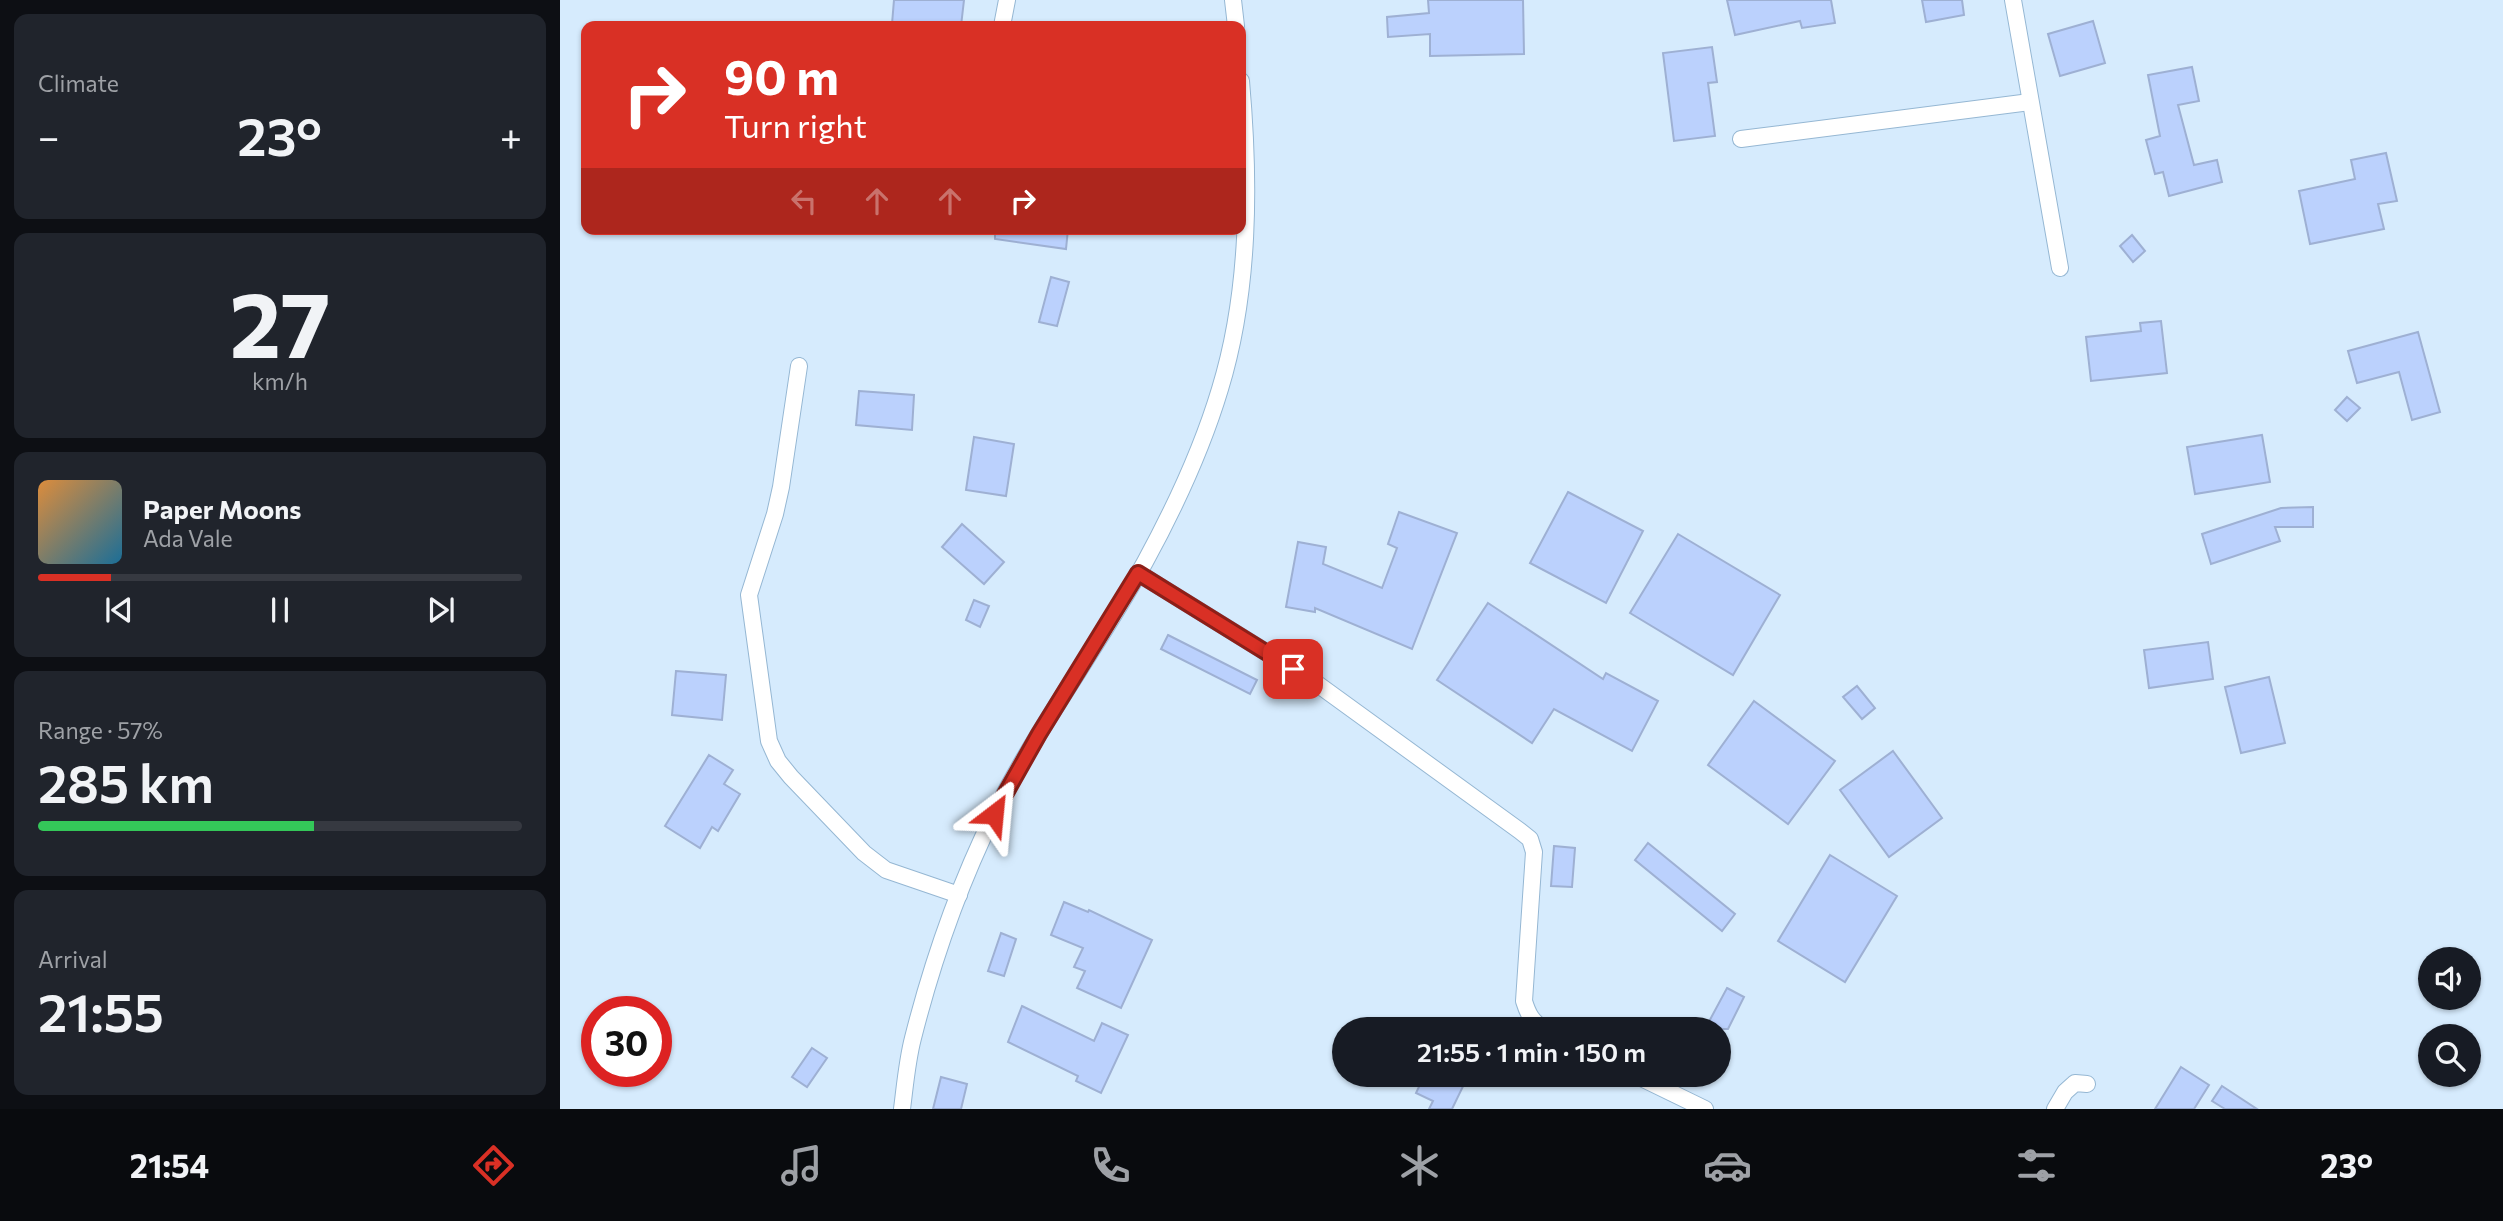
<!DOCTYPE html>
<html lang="en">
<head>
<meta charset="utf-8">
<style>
	:root { --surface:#171b24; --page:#20242c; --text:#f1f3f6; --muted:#9ea1a6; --line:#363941; --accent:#d93025 }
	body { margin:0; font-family:Commissioner,sans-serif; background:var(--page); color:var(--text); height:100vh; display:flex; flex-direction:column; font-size:26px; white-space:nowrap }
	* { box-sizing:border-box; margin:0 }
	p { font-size:23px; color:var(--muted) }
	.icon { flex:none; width:38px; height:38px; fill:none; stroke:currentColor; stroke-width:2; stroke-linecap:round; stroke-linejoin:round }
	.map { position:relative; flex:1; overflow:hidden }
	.details { display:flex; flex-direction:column; gap:14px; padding:14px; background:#0d0f14; width:560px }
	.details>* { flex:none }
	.banner { position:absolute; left:21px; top:21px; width:665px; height:214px; border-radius:14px; box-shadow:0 2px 5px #0004; background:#d93025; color:#fff; overflow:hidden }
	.tools { position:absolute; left:1858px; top:947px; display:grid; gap:14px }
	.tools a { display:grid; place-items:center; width:63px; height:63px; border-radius:50%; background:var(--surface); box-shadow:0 2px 5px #0004; font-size:35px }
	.speed { position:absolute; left:21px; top:996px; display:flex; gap:14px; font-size:35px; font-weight:700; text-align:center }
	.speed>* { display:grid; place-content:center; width:91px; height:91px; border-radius:50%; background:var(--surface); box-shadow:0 2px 5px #0004; line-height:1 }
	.speed .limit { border:10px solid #d22; background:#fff; color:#111 }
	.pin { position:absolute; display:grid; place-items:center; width:60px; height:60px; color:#fff; margin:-30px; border-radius:14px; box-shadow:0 4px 10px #0006 }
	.me { position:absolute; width:77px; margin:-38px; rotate:29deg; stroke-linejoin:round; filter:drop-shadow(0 0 5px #0008) }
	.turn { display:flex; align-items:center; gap:24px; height:147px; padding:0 28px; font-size:32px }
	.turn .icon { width:91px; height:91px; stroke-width:2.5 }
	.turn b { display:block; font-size:49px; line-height:60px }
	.lanes { display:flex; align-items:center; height:66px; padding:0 28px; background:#0003; justify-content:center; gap:35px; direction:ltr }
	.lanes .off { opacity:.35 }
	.big { font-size:52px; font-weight:600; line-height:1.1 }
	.details .tile { flex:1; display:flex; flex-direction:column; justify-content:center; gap:10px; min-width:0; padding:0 24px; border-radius:14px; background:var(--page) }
	.details .dial { align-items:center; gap:0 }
	.dial b { font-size:91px; line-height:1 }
	.song { display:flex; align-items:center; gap:21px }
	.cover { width:84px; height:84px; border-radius:10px; background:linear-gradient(135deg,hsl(30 70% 55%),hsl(200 70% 35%)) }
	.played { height:7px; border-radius:4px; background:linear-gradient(90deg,var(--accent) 15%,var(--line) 15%) }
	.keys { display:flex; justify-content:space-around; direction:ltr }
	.heat { display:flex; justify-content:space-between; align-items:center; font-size:38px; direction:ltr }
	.charge { height:10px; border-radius:5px; background:linear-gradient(90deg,#34c759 57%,var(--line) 0) }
	.trip { position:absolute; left:772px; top:1017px; width:399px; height:70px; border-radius:35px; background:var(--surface); box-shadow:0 2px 5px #0004; font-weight:600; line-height:70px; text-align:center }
	.tab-bar { display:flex; height:112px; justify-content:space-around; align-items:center; background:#090b0e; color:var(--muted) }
	.tab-bar .icon { width:49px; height:49px }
	.tab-bar .on { color:var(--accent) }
	.tab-bar b { font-size:32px; color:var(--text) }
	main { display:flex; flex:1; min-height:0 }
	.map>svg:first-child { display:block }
	.building { fill:#bbd1fd; stroke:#9eb0d3; stroke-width:2 }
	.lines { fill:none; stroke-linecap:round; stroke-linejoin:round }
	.street-casing { stroke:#95b7d3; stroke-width:18 }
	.street { stroke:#fff; stroke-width:16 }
	.route-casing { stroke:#8d1f18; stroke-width:18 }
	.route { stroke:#d93025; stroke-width:12 }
</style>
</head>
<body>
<main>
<section class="details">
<div class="tile"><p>Climate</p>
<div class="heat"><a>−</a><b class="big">23°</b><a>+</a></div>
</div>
<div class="tile dial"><b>27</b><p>km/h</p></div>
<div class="tile">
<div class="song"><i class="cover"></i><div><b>Paper Moons</b><p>Ada Vale</p></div></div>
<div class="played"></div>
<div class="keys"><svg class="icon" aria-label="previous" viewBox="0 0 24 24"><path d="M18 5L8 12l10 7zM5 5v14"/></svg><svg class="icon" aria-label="pause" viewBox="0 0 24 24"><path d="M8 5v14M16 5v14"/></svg><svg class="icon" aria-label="next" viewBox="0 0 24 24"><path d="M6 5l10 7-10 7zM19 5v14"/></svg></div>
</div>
<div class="tile"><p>Range · 57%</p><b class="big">285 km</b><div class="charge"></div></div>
<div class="tile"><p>Arrival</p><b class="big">21:55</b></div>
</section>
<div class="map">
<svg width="1943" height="1109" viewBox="0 0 1943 1109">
	<rect width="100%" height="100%" fill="#d6ebfd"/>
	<g class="building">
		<polygon points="334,0 404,0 401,26 332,24"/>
		<polygon points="868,0 963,0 964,54 870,56 870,34 828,37 827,17 869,13"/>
		<polygon points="1167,0 1271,0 1275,23 1242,28 1240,21 1175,35"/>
		<polygon points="1362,0 1402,0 1404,15 1366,22"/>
		<polygon points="1533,21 1545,63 1500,76 1488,34"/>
		<polygon points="1152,47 1157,82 1148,83 1155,136 1114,141 1103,53"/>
		<polygon points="1632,67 1639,101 1618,105 1634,165 1657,160 1662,182 1609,196 1603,172 1595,174 1586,140 1600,136 1588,75"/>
		<polygon points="1826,153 1837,201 1818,204 1824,229 1750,244 1739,191 1795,179 1791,160"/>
		<polygon points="435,229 508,229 506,249 435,239"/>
		<polygon points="1572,235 1585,251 1573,262 1560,246"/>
		<polygon points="491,277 509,282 497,326 479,322"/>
		<polygon points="1601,321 1607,373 1531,381 1526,337 1581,331 1580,323"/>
		<polygon points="1858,332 1880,412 1852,420 1839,372 1797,383 1788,351"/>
		<polygon points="299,391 354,395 352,430 296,425"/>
		<polygon points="1787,397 1800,408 1787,421 1775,410"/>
		<polygon points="1702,435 1710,482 1635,494 1627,447"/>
		<polygon points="414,437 454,444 446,496 406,490"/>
		<polygon points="1008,492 1083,531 1046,603 970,563"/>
		<polygon points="1753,507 1753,527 1715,527 1720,541 1651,564 1642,534 1721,508"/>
		<polygon points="839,512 897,533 852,649 755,608 755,612 726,607 738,542 766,547 763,564 822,588 837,548 828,544"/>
		<polygon points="402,524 444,562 424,584 382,547"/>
		<polygon points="1118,534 1220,595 1173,675 1070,613"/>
		<polygon points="414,600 429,606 420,627 406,620"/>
		<polygon points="928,603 1043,679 1046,673 1098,701 1072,751 994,709 972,743 877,680"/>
		<polygon points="608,635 697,680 690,694 601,649"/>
		<polygon points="1648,642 1653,679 1589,688 1584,650"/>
		<polygon points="116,671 166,675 162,720 112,715"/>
		<polygon points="1709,677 1725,743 1681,753 1665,687"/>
		<polygon points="1297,686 1315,708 1302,719 1283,697"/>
		<polygon points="1194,701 1275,761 1228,824 1148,765"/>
		<polygon points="1333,751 1382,818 1329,857 1280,790"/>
		<polygon points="149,755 173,770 164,784 180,794 158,831 152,827 140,848 105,826"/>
		<polygon points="1088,843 1175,914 1162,931 1075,860"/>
		<polygon points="994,846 1015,848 1012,887 991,886"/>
		<polygon points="1270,855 1337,896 1285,982 1218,941"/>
		<polygon points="504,902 528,912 529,910 592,940 561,1008 517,988 525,971 514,967 523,948 491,935"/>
		<polygon points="441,933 456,939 444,976 428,971"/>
		<polygon points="1167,988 1184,997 1168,1029 1145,1029"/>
		<polygon points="462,1006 534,1041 542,1023 568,1035 541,1093 516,1081 518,1076 448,1042"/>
		<polygon points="252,1048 267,1058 247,1087 232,1077"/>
		<polygon points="1621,1067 1649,1085 1634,1109 1595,1109"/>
		<polygon points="865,1074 909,1074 892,1109 869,1109 873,1101 856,1093"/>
		<polygon points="381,1077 407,1084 401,1109 373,1109"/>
		<polygon points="1662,1086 1697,1109 1665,1109 1652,1101"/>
	</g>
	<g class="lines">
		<g class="street-casing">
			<g id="street">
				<polyline points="673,0 676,26"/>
				<polyline points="1453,0 1500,268"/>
				<polyline points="442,26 447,0"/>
				<polyline points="1181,139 1470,102"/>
				<polyline points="239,366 221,487 215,514 189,595 209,741 218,761 231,777 304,853 326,870 399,895"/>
				<path d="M578 573 756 683 960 831 970 839 974 852 964 1001C968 1014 972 1022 984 1029"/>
				<polyline points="1073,1074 1145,1109"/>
				<path d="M342 1109C345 1086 347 1061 353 1038 372 963 400 883 434 814 478 726 538 647 585 562 615 507 642 449 660 389 690 291 690 182 681 81"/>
				<polyline points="1495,1109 1505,1092 1515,1083 1527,1084"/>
			</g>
		</g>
		<use href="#street" class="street"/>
	</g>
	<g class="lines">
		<g class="route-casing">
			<polyline id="route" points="434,814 479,734 578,573 733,669"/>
		</g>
		<use href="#route" class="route"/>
	</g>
</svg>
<div class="tools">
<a><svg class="icon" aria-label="sound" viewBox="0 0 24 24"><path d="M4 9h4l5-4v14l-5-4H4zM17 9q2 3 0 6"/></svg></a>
<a><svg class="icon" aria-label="search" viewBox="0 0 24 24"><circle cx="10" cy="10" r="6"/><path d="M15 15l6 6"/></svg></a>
</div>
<div class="speed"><div class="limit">30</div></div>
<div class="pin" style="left:733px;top:669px;background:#d93025"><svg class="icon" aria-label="arrive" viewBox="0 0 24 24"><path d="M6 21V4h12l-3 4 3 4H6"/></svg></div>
<svg class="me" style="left:434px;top:814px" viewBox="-20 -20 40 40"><path d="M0-17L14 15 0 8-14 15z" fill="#d93025" stroke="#fff" stroke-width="4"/></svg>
<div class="trip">21:55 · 1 min · 150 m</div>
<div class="banner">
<div class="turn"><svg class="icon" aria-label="right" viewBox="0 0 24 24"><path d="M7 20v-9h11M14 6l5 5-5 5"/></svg><div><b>90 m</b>Turn right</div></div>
<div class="lanes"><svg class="icon off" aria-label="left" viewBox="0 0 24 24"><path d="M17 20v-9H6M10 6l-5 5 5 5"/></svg><svg class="icon off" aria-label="ahead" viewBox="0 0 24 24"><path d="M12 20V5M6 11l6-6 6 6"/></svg><svg class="icon off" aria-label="ahead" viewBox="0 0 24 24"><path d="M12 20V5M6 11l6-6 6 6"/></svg><svg class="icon" aria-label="right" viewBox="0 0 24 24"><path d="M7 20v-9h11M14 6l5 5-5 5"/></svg></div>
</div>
</div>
</main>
<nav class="tab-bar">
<b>21:54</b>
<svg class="icon on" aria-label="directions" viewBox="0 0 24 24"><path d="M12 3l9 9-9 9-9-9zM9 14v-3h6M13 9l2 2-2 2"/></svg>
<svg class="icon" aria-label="music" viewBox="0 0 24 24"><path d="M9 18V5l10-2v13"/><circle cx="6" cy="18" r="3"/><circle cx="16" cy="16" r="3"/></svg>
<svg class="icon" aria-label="phone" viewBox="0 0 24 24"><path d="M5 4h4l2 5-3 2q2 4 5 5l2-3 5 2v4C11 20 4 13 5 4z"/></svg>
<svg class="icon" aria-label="climate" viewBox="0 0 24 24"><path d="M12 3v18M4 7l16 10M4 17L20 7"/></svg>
<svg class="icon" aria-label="car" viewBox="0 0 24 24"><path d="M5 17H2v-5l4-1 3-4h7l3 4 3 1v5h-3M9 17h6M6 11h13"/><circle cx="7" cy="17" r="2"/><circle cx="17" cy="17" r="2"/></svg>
<svg class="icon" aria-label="filters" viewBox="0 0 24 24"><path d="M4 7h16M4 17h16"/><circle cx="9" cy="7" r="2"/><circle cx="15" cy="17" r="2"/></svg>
<b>23°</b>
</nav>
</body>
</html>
